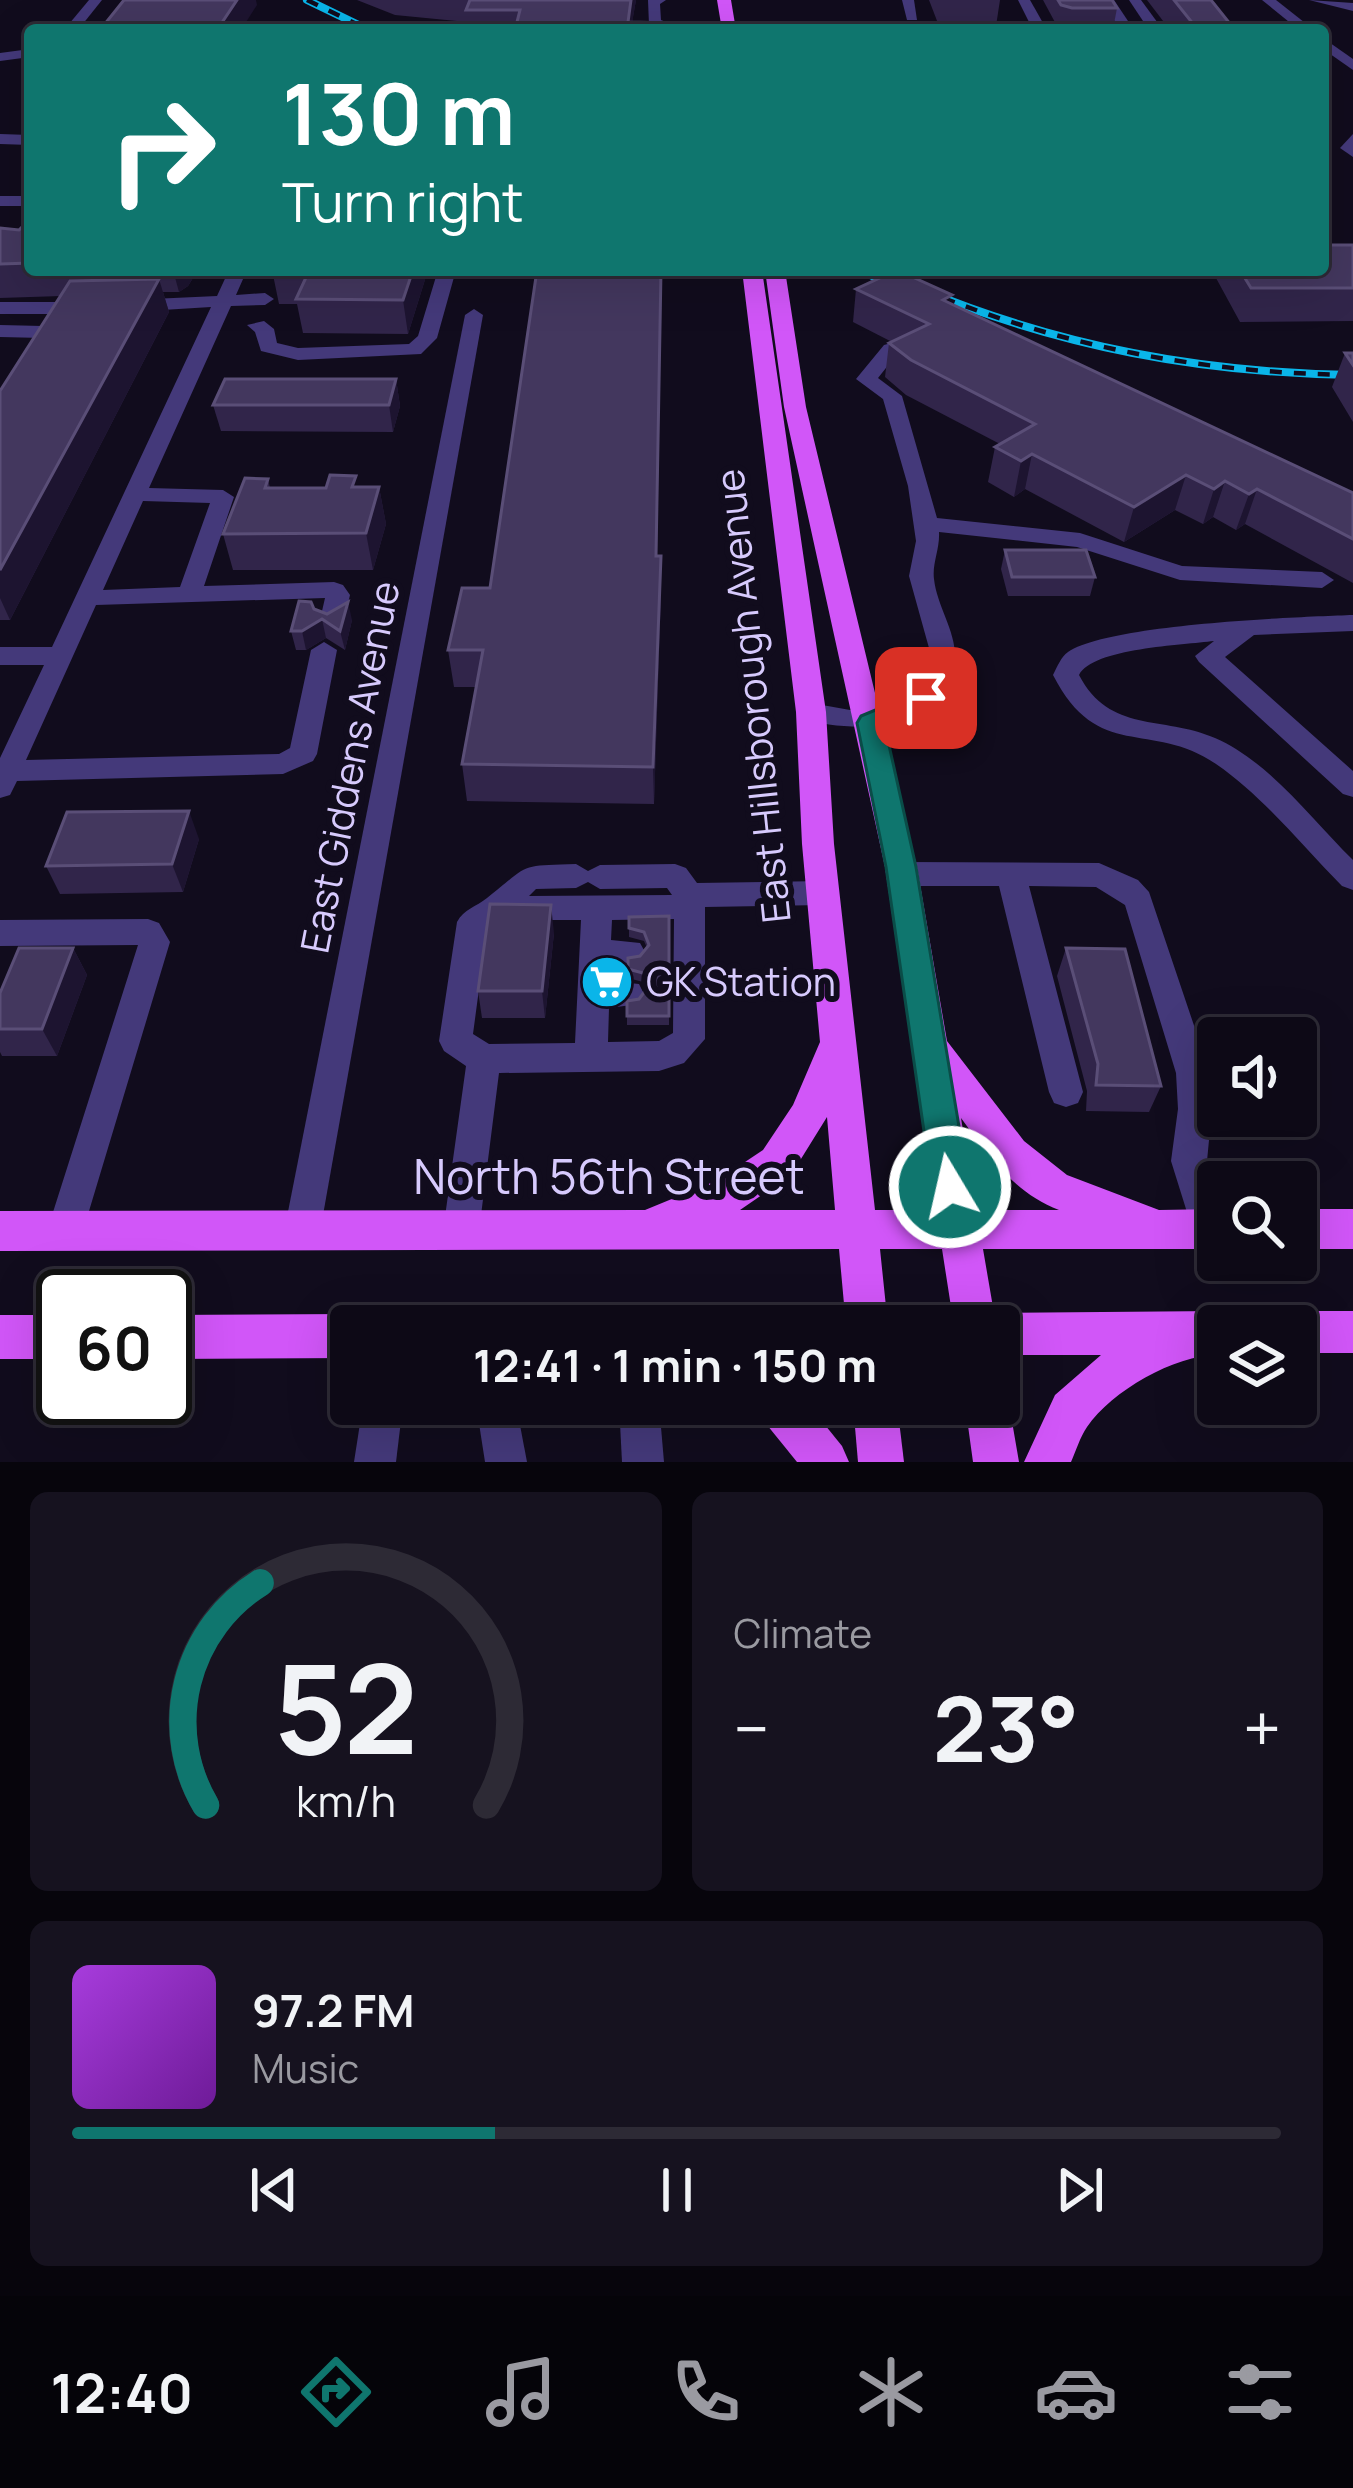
<!DOCTYPE html>
<html lang="en">
<head>
<meta charset="utf-8">
<style>
	:root { --surface:#0d0916; --page:#16121f; --text:#f1f3f6; --muted:#9a9aa1; --line:#2d2a35; --accent:#0f766e }
	body { margin:0; font-family:Manrope,sans-serif; background:var(--page); color:var(--text); height:100vh; display:flex; flex-direction:column; font-size:45px; white-space:nowrap }
	* { box-sizing:border-box; margin:0 }
	p { font-size:39px; color:var(--muted) }
	.icon { flex:none; width:66px; height:66px; fill:none; stroke:currentColor; stroke-width:2; stroke-linecap:round; stroke-linejoin:round }
	.map { position:relative; height:1462px; overflow:hidden }
	.panel { display:flex; flex-direction:column; gap:30px; padding:30px; background:#07050c; flex:1 }
	.panel>* { flex:none }
	.top-card { position:absolute; left:24px; top:24px; width:1305px; height:252px; border-radius:12px; box-shadow:0 12px 48px #0002,0 0 0 3px var(--line); background:#0f766e; color:#fff; overflow:hidden }
	.buttons { position:absolute; left:1197px; top:1017px; display:grid; gap:24px }
	.buttons a { display:grid; place-items:center; width:120px; height:120px; border-radius:12px; background:var(--surface); box-shadow:0 12px 48px #0002,0 0 0 3px var(--line); font-size:60px }
	.speed { position:absolute; left:36px; top:1269px; display:flex; gap:24px; font-size:60px; font-weight:700; text-align:center }
	.speed>* { display:grid; place-content:center; width:156px; height:156px; border-radius:50%; background:var(--surface); box-shadow:0 12px 48px #0002,0 0 0 3px var(--line); line-height:1 }
	.speed .limit { border:6px solid #111; border-radius:18px; background:#fff; color:#111 }
	.pin { position:absolute; display:grid; place-items:center; width:102px; height:102px; color:#fff; margin:-51px; border-radius:24px; box-shadow:0 6px 18px #0006 }
	.me { position:absolute; width:132px; margin:-66px; rotate:351deg; stroke-linejoin:round; filter:drop-shadow(0 0 9px #0008) }
	.turn { display:flex; align-items:center; gap:42px; height:252px; padding:0 60px; font-size:54px }
	.turn .icon { width:156px; height:156px; stroke-width:2.5 }
	.turn b { display:block; font-size:84px; line-height:102px }
	.big { font-size:90px; font-weight:700; line-height:1.1 }
	.panel .card { flex:1; display:flex; flex-direction:column; justify-content:center; gap:18px; min-width:0; padding:0 42px; border-radius:18px; background:var(--page) }
	.panel .dial { align-items:center; gap:0 }
	.dial svg { height:312px; overflow:visible; fill:none; stroke:var(--line); stroke-width:7; stroke-linecap:round; text-anchor:middle }
	.dial text { fill:var(--text); stroke:none }
	.song { display:flex; align-items:center; gap:36px }
	.cover { width:144px; height:144px; border-radius:18px; background:linear-gradient(135deg,hsl(280 70% 55%),hsl(280 70% 35%)) }
	.played { height:12px; border-radius:6px; background:linear-gradient(90deg,var(--accent) 35%,var(--line) 35%) }
	.keys { display:flex; justify-content:space-around; direction:ltr }
	.heat { display:flex; justify-content:space-between; align-items:center; font-size:66px; direction:ltr }
	.panel .tiles { flex:1; display:grid; gap:30px; grid-template-columns:1fr 1fr }
	.card:last-child { grid-column:span 2 }
	.trip { position:absolute; left:330px; top:1305px; width:690px; height:120px; border-radius:12px; background:var(--surface); box-shadow:0 12px 48px #0002,0 0 0 3px var(--line); font-weight:700; line-height:120px; text-align:center }
	.tabs { display:flex; height:192px; justify-content:space-around; align-items:center; background:#050409; color:var(--muted) }
	.tabs .icon { width:84px; height:84px }
	.tabs .active { color:var(--accent) }
	.tabs b { font-size:54px; color:var(--text) }
	.map>svg:first-child { display:block }
	.lines { fill:none; stroke-linecap:round; stroke-linejoin:round }
	.minor { fill:#44397a; fill-rule:evenodd }
	.major { fill:#d156f8; fill-rule:evenodd }
	.rail-casing { stroke:#0ab5e9; stroke-width:8 }
	.rail { stroke:#110c1d; stroke-width:4.5; stroke-dasharray:12; stroke-linecap:butt }
	.wall { fill:#31254a }
	.shaded-wall { fill:#1d1430 }
	.building { fill:#43375e; stroke:#5a4e77; stroke-width:3 }
	.route { fill:#0f766e; stroke:#0a4d48; stroke-width:3 }
	.labels { text-anchor:middle; stroke-width:12; stroke-linejoin:round; paint-order:stroke }
	.street-label { font-size:39px; fill:#d7cafd; stroke:#110c1d }
	.poi-label { font-size:39px; fill:#d7cafd; stroke:#110c1d; text-anchor:start }
	.near-street-label { font-size:48px; fill:#d7cafd; stroke:#110c1d }
</style>
</head>
<body>
<div class="map">
<svg width="1353" height="1462" viewBox="0 0 1353 1462">
	<rect width="100%" height="100%" fill="#110c1d"/>
	<g class="lines">
		<g class="minor">
			<polygon points="89,0 102,0 78,30 64,30"/>
			<polygon points="648,0 666,0 660,4 661,20 686,30 649,25"/>
			<polygon points="902,0 914,0 917,20 907,20"/>
			<polygon points="1018,0 1030,0 1047,30 1033,30"/>
			<polygon points="1102,0 1114,0 1134,30 1120,30"/>
			<polygon points="1129,0 1141,0 1163,30 1149,30"/>
			<polygon points="1262,0 1276,0 1314,30 1299,30"/>
			<polygon points="1309,0 1353,3 1353,11"/>
			<polygon points="1323,38 1353,59 1353,70 1323,49"/>
			<polygon points="30,49 30,57 0,61 0,53"/>
			<polygon points="0,134 30,135 30,145 0,144"/>
			<polygon points="1353,134 1353,157 1340,148"/>
			<rect x="0" y="196" width="30" height="10"/>
			<path d="M229 270H247L236 295 265 293 274 299 265 305 231 306 149 488 223 490 234 497 204 586 334 582 343 585 350 595 344 620 332 628 323 626 320 620 325 598 96 605 26 760 279 754 290 748 311 650 324 642 337 650 317 754 313 761 283 774 17 781 10 795 0 798V758L44 665H0V647H52L211 307 130 312 121 306 130 300 217 296ZM143 501 210 503 180 587 103 590Z"/>
			<polygon points="438,270 456,270 437,338 421,354 298,360 261,351 255,332 247,325 264,321 274,329 277,343 298,348 409,344 418,336"/>
			<polygon points="0,302 86,302 95,308 86,314 0,314"/>
			<polygon points="474,309 483,315 320,1232 315,1245 302,1250 289,1245 284,1232 465,315"/>
			<polygon points="0,325 43,326 53,332 43,338 0,337"/>
			<path d="M891 343 901 349 878 378 902 396 937 518 1080 533 1182 566 1322 572 1334 580 1322 588 1180 580 1077 547 939 532C940 549 932 563 934 579 937 607 957 632 955 661 952 735 852 733 802 719L798 712 802 705 811 703 850 710 889 706 920 688 927 678 929 648 909 576 916 541 908 486 883 399 856 379 884 345Z"/>
			<path d="M1353 615V631L1254 635 1225 657 1353 771V797L1343 794 1199 662 1195 656 1214 641C1183 645 1093 648 1079 675 1110 734 1162 715 1215 738 1270 762 1311 819 1353 860V890L1342 886C1301 845 1264 797 1216 764 1150 719 1098 763 1053 675 1057 667 1061 657 1068 652 1109 624 1297 617 1353 615Z"/>
			<polygon points="902,862 1099,863 1138,880 1149,892 1210,1073 1212,1109 1207,1161 1218,1198 1218,1243 1209,1247 1196,1241 1171,1161 1178,1109 1176,1073 1125,905 1096,887 1029,886 1083,1092 1078,1103 1066,1107 1054,1103 1049,1092 999,886 902,886 891,882 887,874 891,866"/>
			<path d="M576 864 588 871 600 865 675 864 686 868 697 883 824 881 835 885 839 893 835 901 824 905 705 907V1039L684 1063 659 1071 499 1073 479 1231 474 1243 461 1249 448 1243 443 1231 466 1066 444 1051 439 1041 457 922C464 909 476 907 487 898 531 863 518 866 576 864ZM588 882 600 889 667 888 672 895 529 896 536 889 576 888ZM674 919 673 1033 659 1041 608 1042 609 1008 639 1004 644 994 639 984 610 981V965L640 961 645 952 640 943 611 940 612 920ZM501 920H581L575 1043 489 1044 473 1034 487 929Z"/>
			<polygon points="148,919 159,923 170,942 83,1231 78,1243 65,1249 52,1243 47,1231 138,945 0,946 0,920"/>
			<polygon points="363,1404 403,1404 396,1462 354,1462"/>
			<polygon points="476,1404 516,1404 527,1462 485,1462"/>
			<polygon points="619,1404 659,1404 664,1462 622,1462"/>
		</g>
		<g class="major">
			<polygon points="717,0 731,0 736,30 722,30"/>
			<path d="M742 270H762L826 712 834 844 875 1210H936L885 867 784 407 765 270H785L806 407 917 867 947 1041 1024 1141 1067 1175 1159 1210 1218 1209V1249H983L994 1313 1218 1311 1233 1318 1237 1326H1218V1355C1174 1355 1112 1391 1087 1427 1080 1437 1076 1451 1071 1462H1024L1055 1395 1101 1355H999V1326H954L942 1249H880L888 1326H846L839 1249 0 1251V1211L645 1210 718 1180 763 1150 793 1105 820 1042 802 844 796 712ZM827 1117 835 1210H740L791 1175ZM961 1118C988 1155 1014 1193 1059 1210H976Z"/>
			<rect x="1296" y="1209" width="57" height="40"/>
			<polygon points="1296,1311 1353,1311 1353,1353 1296,1353 1296,1326 1277,1326 1281,1317"/>
			<polygon points="351,1314 368,1326 351,1326 351,1358 165,1359 165,1315"/>
			<rect x="0" y="1315" width="63" height="44"/>
			<polygon points="999,1387 1009,1404 1019,1462 973,1462 965,1404 999,1404"/>
			<polygon points="757,1404 808,1404 842,1446 849,1462 797,1462 763,1420"/>
			<polygon points="853,1404 897,1404 904,1462 858,1462"/>
		</g>
		<g class="rail-casing">
			<g id="rail">
				<polyline points="307,0 369,30"/>
				<polyline points="860,270 909,294"/>
				<path d="M921 289C1061 347 1202 373 1353 375"/>
			</g>
		</g>
		<use href="#rail" class="rail"/>
	</g>
	<g class="wall">
		<polygon points="357,0 636,0 632,22 675,30 468,30 467,22 395,15"/>
		<polygon points="929,0 1000,0 996,26 939,26"/>
		<polygon points="1043,0 1112,0 1117,8 1113,29 1068,29 1057,26"/>
		<polygon points="1147,0 1211,0 1235,30 1170,30"/>
		<polygon points="30,226 30,270 198,270 188,286 179,292 163,292 169,312 10,620 0,620 0,391 61,296 0,298 0,228 19,230"/>
		<polygon points="1353,244 1353,321 1240,322 1216,278 1218,270 1323,270"/>
		<polygon points="272,270 428,270 408,334 303,333 297,304 279,304"/>
		<polygon points="856,289 951,303 1353,493 1353,583 1245,524 1236,530 1213,517 1203,524 1175,510 1124,542 1025,489 1014,497 988,482 995,447 1000,444 906,395 885,377 889,343 892,342 853,322"/>
		<polygon points="661,301 657,556 661,592 654,804 467,801 462,764 476,687 454,687 448,650 490,588"/>
		<polygon points="1345,353 1353,353 1353,422 1332,387"/>
		<polygon points="396,379 400,406 393,432 221,431 213,405"/>
		<polygon points="268,479 270,488 379,487 386,524 373,570 233,570 223,534"/>
		<polygon points="1005,550 1095,577 1090,596 1008,596 1001,569"/>
		<polygon points="314,609 352,620 345,650 326,638 306,650 296,650 291,631"/>
		<polygon points="199,839 183,892 60,894 46,866"/>
		<polygon points="669,916 669,1025 627,1025 627,1001 639,999 646,990 643,982 628,978 628,958 640,956 647,948 644,941 629,937 629,917"/>
		<polygon points="554,933 545,1018 482,1018 478,991"/>
		<polygon points="73,948 87,975 57,1056 2,1056 0,1052 0,993"/>
		<polygon points="1066,948 1161,1086 1149,1112 1086,1111 1087,1091 1057,976"/>
	</g>
	<g class="shaded-wall">
		<polygon points="237,0 256,0 257,5 241,30 217,30"/>
		<polygon points="631,0 636,0 631,30 628,22"/>
		<polygon points="173,270 198,270 188,286 179,292"/>
		<polygon points="413,270 428,270 408,334 403,300"/>
		<polygon points="159,279 169,312 10,620 0,598 0,570"/>
		<polygon points="396,379 400,406 393,432 389,405"/>
		<polygon points="1032,454 1025,489 1014,497 1021,461"/>
		<polygon points="1186,475 1175,510 1124,542 1134,507"/>
		<polygon points="1225,481 1213,517 1203,524 1214,489"/>
		<polygon points="379,487 386,524 373,570 366,533"/>
		<polygon points="1257,489 1245,524 1236,530 1249,494"/>
		<polygon points="661,556 661,592 654,804 653,767"/>
		<polygon points="348,602 352,620 345,650 340,631"/>
		<polygon points="322,619 326,638 306,650 302,631"/>
		<polygon points="189,811 199,839 183,892 172,864"/>
		<polygon points="551,905 554,933 545,1018 542,991"/>
		<polygon points="73,948 87,975 57,1056 42,1029"/>
	</g>
	<g class="building">
		<polygon points="124,0 237,0 217,30 100,30"/>
		<polygon points="470,0 631,0 628,22 675,23 675,30 515,30 520,10 466,10"/>
		<polygon points="1058,0 1112,0 1117,8 1072,8 1061,5"/>
		<polygon points="1174,0 1211,0 1235,30 1198,30"/>
		<polygon points="23,226 30,226 30,263 0,264 0,228 19,230"/>
		<polygon points="1323,245 1353,245 1353,288 1251,288 1240,270 1323,270"/>
		<polygon points="413,270 403,300 296,299 309,271 271,271"/>
		<polygon points="537,270 661,270 656,556 661,556 653,767 462,764 483,650 448,650 462,588 490,588"/>
		<polygon points="897,270 952,295 943,300 1353,493 1353,539 1257,489 1249,494 1225,481 1214,489 1186,475 1134,507 1032,454 1021,461 995,447 1035,424 911,360 889,343 929,324 856,289"/>
		<polygon points="159,279 0,570 0,391 70,281"/>
		<polygon points="1345,353 1353,353 1353,365"/>
		<polygon points="225,379 396,379 389,405 213,405"/>
		<polygon points="330,475 356,476 352,487 379,487 366,533 223,534 245,478 268,479 265,488 326,488"/>
		<polygon points="1005,550 1086,550 1095,577 1012,577"/>
		<polygon points="299,601 311,602 314,609 327,614 348,602 340,631 322,619 302,631 291,631"/>
		<polygon points="189,811 172,864 46,866 67,812"/>
		<polygon points="490,904 551,905 542,991 478,991"/>
		<polygon points="669,916 669,1016 627,1016 627,1001 639,999 648,987 643,973 628,969 628,958 640,956 649,945 644,932 629,928 629,917"/>
		<polygon points="19,948 73,948 42,1029 0,1029 0,993"/>
		<polygon points="1066,948 1125,949 1161,1086 1096,1085 1098,1064"/>
	</g>
	<polygon class="route" points="926,689 939,698 936,704 885,727 916,867 969,1187 963,1199 950,1204 938,1199 932,1187 886,867 857,723 861,716"/>
	<defs>
		<g id="supermarket-disc" transform="scale(2.7)"><circle r="9.5" fill="#0ab5e9" stroke="#110c1d"/><path d="M-6-5.5h2.5l.6 2H6L4.5 2H-2.5L-4.4-4H-6ZM-1.5 3.2a1.3 1.3 0 1 0 .1 0ZM3 3.2a1.3 1.3 0 1 0 .1 0Z" fill="#fff"/></g>
	</defs>
	<g fill-rule="evenodd">
		<use href="#supermarket-disc" x="607" y="982"/>
	</g>
	<g class="labels">
		<g class="street-label">
			<text transform="translate(753 696) rotate(-96)" y="14">East Hillsborough Avenue</text>
			<text transform="translate(350 767) rotate(-79)" y="14">East Giddens Avenue</text>
		</g>
		<g class="poi-label">
			<text x="646" y="996">GK Station</text>
		</g>
		<g class="near-street-label">
			<text x="609" y="1194">North 56th Street</text>
		</g>
	</g>
</svg>
<div class="buttons">
<a><svg class="icon" aria-label="sound" viewBox="0 0 24 24"><path d="M4 9h4l5-4v14l-5-4H4zM17 9q2 3 0 6"/></svg></a>
<a><svg class="icon" aria-label="search" viewBox="0 0 24 24"><circle cx="10" cy="10" r="6"/><path d="M15 15l6 6"/></svg></a>
<a><svg class="icon" aria-label="layers" viewBox="0 0 24 24"><path d="M12 4l9 5-9 5-9-5zM3 14l9 5 9-5"/></svg></a>
</div>
<div class="speed"><div class="limit">60</div></div>
<div class="pin" style="left:926px;top:698px;background:#d93025"><svg class="icon" aria-label="arrive" viewBox="0 0 24 24"><path d="M6 21V4h12l-3 4 3 4H6"/></svg></div>
<svg class="me" style="left:950px;top:1187px" viewBox="-20 -20 40 40"><circle r="17" fill="#0f766e" stroke="#fff" stroke-width="3"/><path d="M0-11L8 9 0 5-8 9z" fill="#fff"/></svg>
<div class="trip">12:41 · 1 min · 150 m</div>
<div class="top-card">
<div class="turn"><svg class="icon" aria-label="right" viewBox="0 0 24 24"><path d="M7 20v-9h11M14 6l5 5-5 5"/></svg><div><b>130 m</b>Turn right</div></div>
</div>
</div>
<section class="panel">
<div class="tiles">
<div class="card dial"><svg viewBox="0 0 100 80">
<path d="M14 69A42 42 0 1 1 86 69"/>
<path d="M14 69A42 42 0 0 1 28 12" stroke="#0f766e"/>
<text x="50" y="56" font-size="32" font-weight="700">52</text>
<text x="50" y="72" font-size="11">km/h</text>
</svg></div>
<div class="card"><p>Climate</p>
<div class="heat"><a>−</a><b class="big">23°</b><a>+</a></div>
</div>
<div class="card">
<div class="song"><i class="cover"></i><div><b>97.2 FM</b><p>Music</p></div></div>
<div class="played"></div>
<div class="keys"><svg class="icon" aria-label="previous" viewBox="0 0 24 24"><path d="M18 5L8 12l10 7zM5 5v14"/></svg><svg class="icon" aria-label="pause" viewBox="0 0 24 24"><path d="M8 5v14M16 5v14"/></svg><svg class="icon" aria-label="next" viewBox="0 0 24 24"><path d="M6 5l10 7-10 7zM19 5v14"/></svg></div>
</div>
</div>
</section>
<nav class="tabs">
<b>12:40</b>
<svg class="icon active" aria-label="directions" viewBox="0 0 24 24"><path d="M12 3l9 9-9 9-9-9zM9 14v-3h6M13 9l2 2-2 2"/></svg>
<svg class="icon" aria-label="music" viewBox="0 0 24 24"><path d="M9 18V5l10-2v13"/><circle cx="6" cy="18" r="3"/><circle cx="16" cy="16" r="3"/></svg>
<svg class="icon" aria-label="phone" viewBox="0 0 24 24"><path d="M5 4h4l2 5-3 2q2 4 5 5l2-3 5 2v4C11 20 4 13 5 4z"/></svg>
<svg class="icon" aria-label="climate" viewBox="0 0 24 24"><path d="M12 3v18M4 7l16 10M4 17L20 7"/></svg>
<svg class="icon" aria-label="car" viewBox="0 0 24 24"><path d="M5 17H2v-5l4-1 3-4h7l3 4 3 1v5h-3M9 17h6M6 11h13"/><circle cx="7" cy="17" r="2"/><circle cx="17" cy="17" r="2"/></svg>
<svg class="icon" aria-label="filters" viewBox="0 0 24 24"><path d="M4 7h16M4 17h16"/><circle cx="9" cy="7" r="2"/><circle cx="15" cy="17" r="2"/></svg>
</nav>
</body>
</html>
